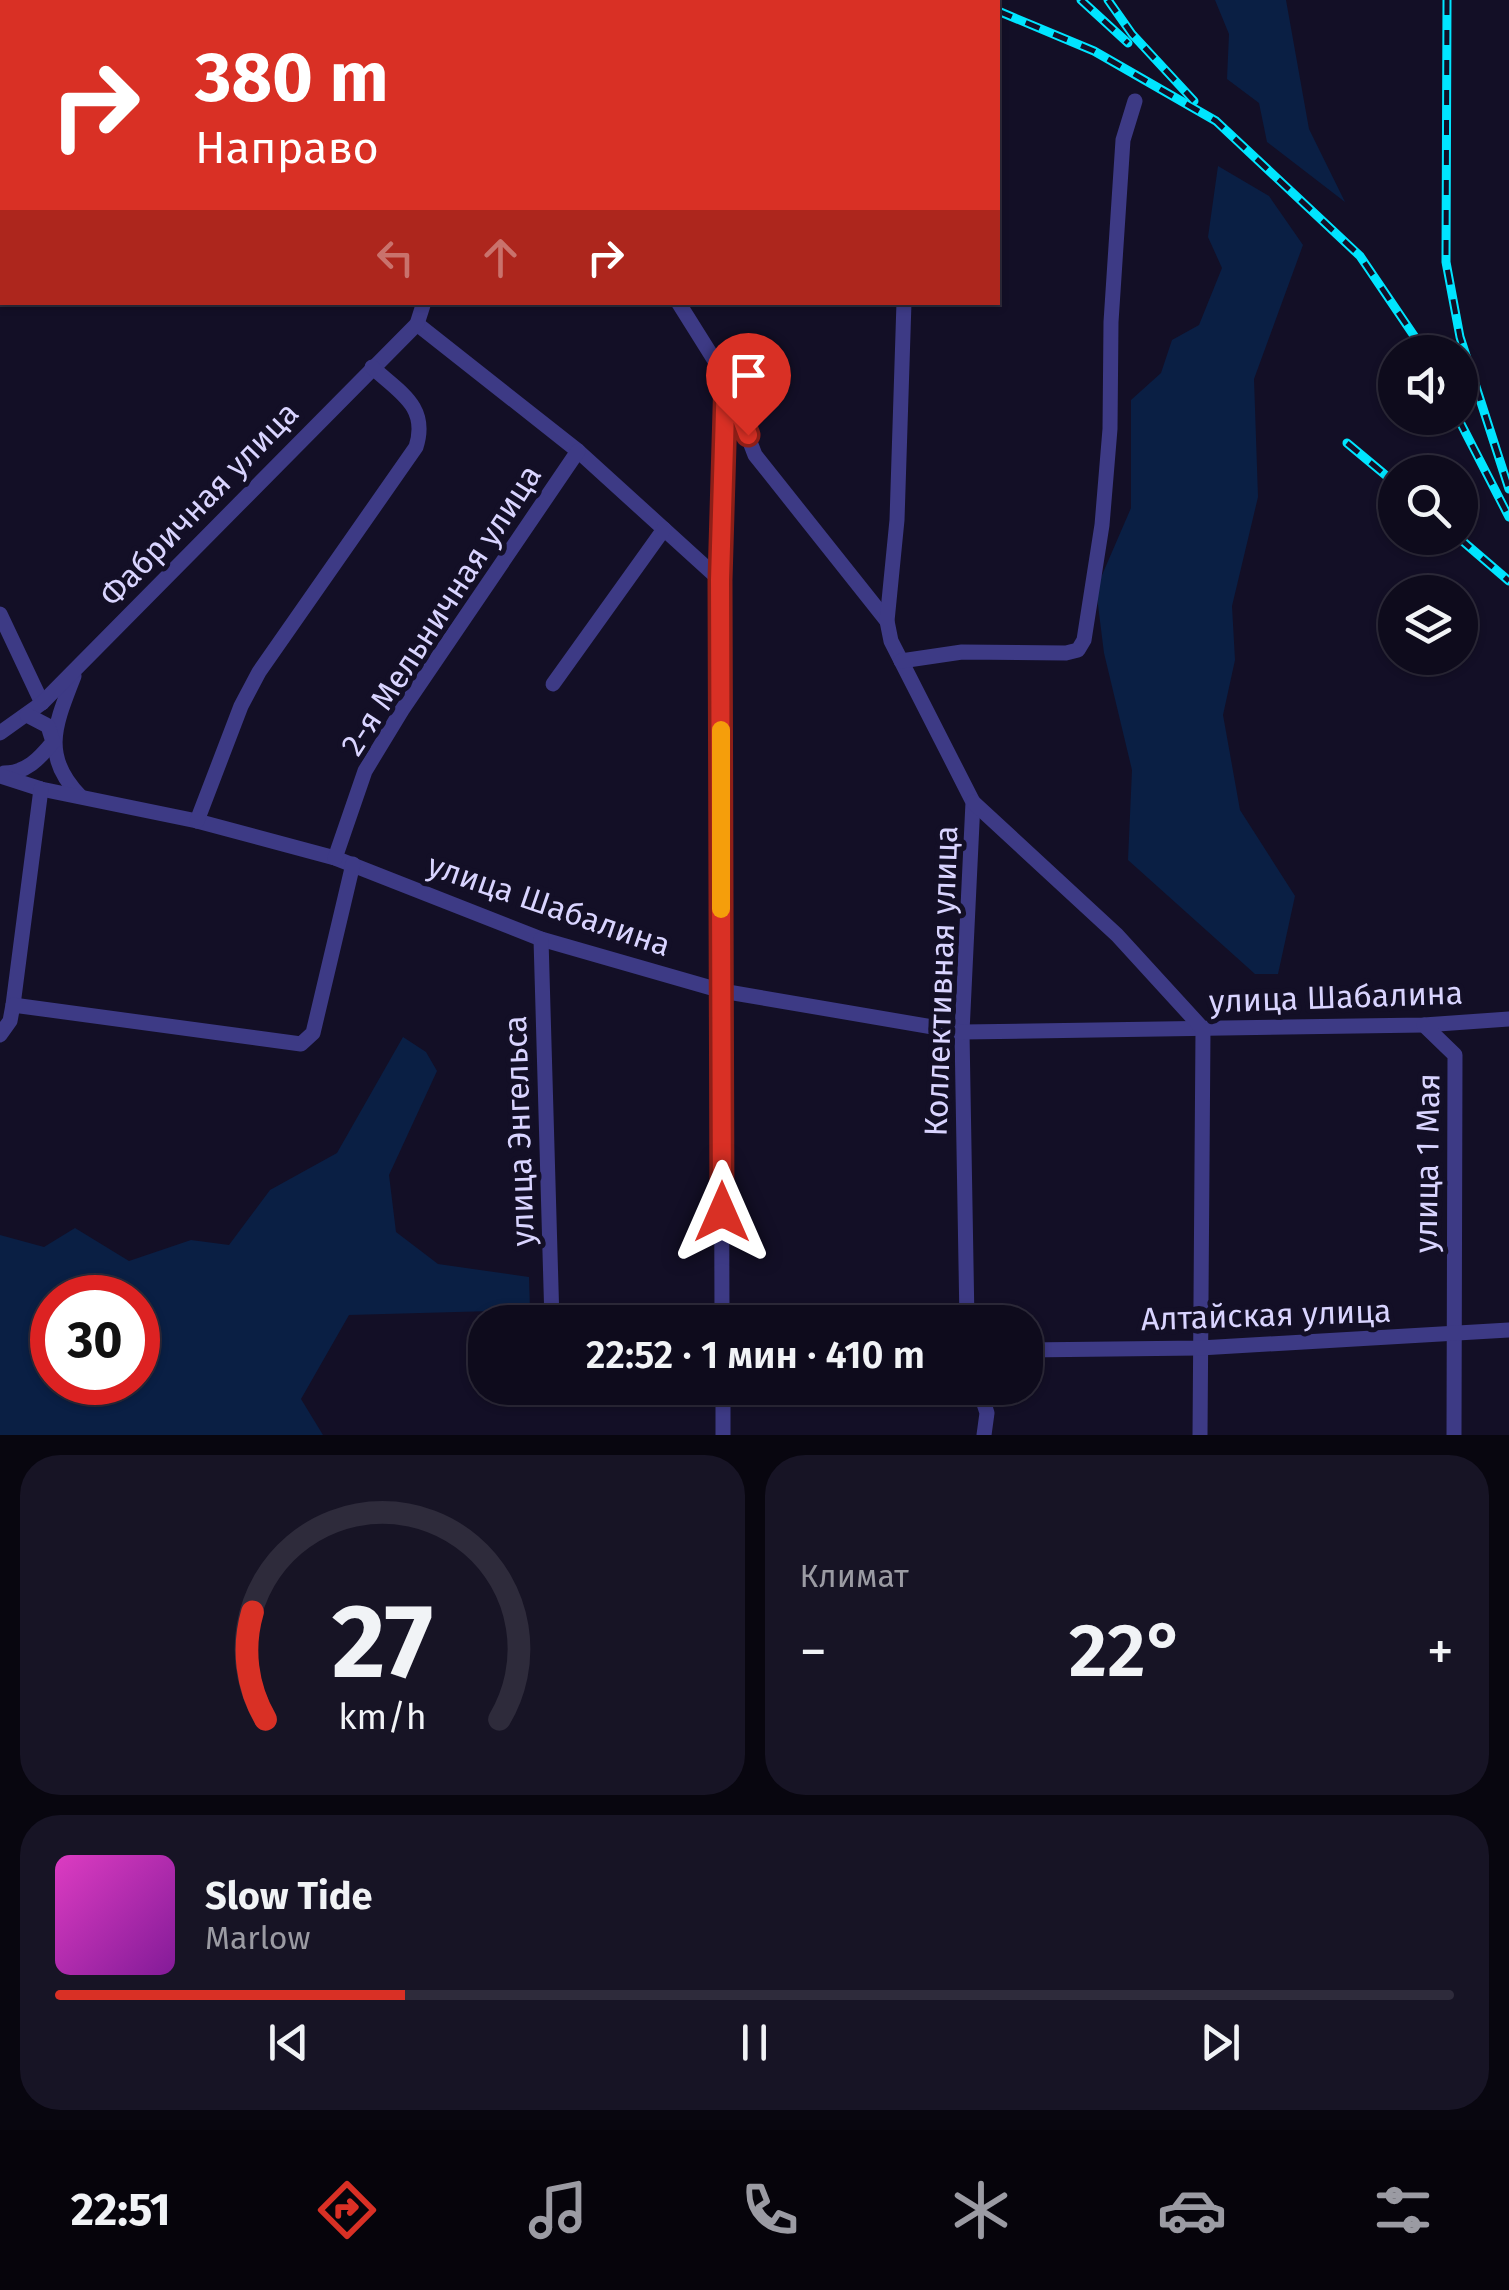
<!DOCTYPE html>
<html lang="ru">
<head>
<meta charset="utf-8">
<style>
	:root { --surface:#0e0b1c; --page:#171425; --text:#f1f3f6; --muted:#9b9ba3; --line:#2e2b3b; --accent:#d93025 }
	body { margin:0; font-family:"Fira Sans",sans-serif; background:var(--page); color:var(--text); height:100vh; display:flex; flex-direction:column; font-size:38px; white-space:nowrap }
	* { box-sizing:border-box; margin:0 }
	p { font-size:32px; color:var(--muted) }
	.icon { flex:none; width:55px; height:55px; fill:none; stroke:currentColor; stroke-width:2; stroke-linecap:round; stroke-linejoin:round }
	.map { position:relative; height:1435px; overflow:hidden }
	.sheet { display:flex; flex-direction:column; gap:20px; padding:20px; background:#08060f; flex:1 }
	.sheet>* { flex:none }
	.top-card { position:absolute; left:0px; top:0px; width:1000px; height:305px; box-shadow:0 2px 8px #0004,0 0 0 2px var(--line); background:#d93025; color:#fff; overflow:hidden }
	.buttons { position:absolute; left:1378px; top:335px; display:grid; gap:20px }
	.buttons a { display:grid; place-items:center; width:100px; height:100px; border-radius:50%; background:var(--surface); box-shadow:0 2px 8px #0004,0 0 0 2px var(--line); font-size:50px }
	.speed { position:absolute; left:30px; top:1275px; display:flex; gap:20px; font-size:50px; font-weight:700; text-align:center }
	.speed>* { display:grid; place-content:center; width:130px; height:130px; border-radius:50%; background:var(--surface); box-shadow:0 2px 8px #0004,0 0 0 2px var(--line); line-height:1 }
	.speed .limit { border:15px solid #d22; background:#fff; color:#111 }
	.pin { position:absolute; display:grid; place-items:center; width:85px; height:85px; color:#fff; margin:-102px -42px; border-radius:50% 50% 50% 0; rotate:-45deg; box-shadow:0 0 10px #0007 }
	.pin .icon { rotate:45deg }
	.me { position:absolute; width:110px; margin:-55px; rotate:0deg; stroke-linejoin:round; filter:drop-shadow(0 0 8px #0008) }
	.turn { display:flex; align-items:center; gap:35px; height:210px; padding:0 30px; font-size:45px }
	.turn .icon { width:130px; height:130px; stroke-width:2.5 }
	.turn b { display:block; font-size:70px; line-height:85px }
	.lanes { display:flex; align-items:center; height:95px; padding:0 30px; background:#0003; justify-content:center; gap:50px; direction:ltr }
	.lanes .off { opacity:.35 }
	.big { font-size:75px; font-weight:600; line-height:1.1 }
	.sheet .card { flex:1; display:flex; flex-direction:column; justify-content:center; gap:15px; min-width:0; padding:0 35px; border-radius:40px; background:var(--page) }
	.sheet .dial { align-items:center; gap:0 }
	.dial svg { height:260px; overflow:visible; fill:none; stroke:var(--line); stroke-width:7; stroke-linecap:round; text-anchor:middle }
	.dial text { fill:var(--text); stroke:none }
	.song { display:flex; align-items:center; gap:30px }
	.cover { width:120px; height:120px; border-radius:15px; background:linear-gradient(135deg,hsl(310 70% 55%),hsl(290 70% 35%)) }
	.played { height:10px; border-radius:5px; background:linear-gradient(90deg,var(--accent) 25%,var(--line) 25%) }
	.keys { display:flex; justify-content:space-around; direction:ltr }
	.heat { display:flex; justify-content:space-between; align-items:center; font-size:55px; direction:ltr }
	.sheet .tiles { flex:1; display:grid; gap:20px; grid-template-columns:1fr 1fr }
	.card:last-child { grid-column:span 2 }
	.trip { position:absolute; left:468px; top:1305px; width:575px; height:100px; border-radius:40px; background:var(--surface); box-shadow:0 2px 8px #0004,0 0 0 2px var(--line); font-weight:600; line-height:100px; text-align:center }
	.tabs { display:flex; height:160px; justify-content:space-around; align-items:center; background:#06040b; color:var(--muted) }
	.tabs .icon { width:70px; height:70px }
	.tabs .on { color:var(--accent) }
	.tabs b { font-size:45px; color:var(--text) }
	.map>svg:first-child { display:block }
	.water { fill:#0a1f44; fill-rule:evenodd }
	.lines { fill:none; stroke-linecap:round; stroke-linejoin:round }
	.minor { stroke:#3d3a85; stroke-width:15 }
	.rail-casing { stroke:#00e5ff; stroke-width:9 }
	.rail { stroke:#130f26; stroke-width:5; stroke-dasharray:15; stroke-linecap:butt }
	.route-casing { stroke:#8d1f18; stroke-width:25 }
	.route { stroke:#d93025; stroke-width:18 }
	.slow { stroke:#f59e0b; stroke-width:18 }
	.labels { text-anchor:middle; stroke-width:10; stroke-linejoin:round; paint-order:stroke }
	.street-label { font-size:32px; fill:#d9d4ff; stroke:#130f26 }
</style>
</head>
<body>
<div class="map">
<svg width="1509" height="1435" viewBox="0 0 1509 1435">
	<rect width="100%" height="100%" fill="#130f26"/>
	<g class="water">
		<polygon points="1215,0 1286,0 1309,129 1345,202 1267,142 1259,103 1227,79 1229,34"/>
		<polygon points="1218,166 1269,196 1303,245 1254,379 1258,497 1232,606 1235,660 1223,715 1240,810 1295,896 1278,974 1255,974 1128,860 1132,770 1104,653 1096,589 1131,508 1131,400 1161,373 1172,340 1199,325 1222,268 1208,237"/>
		<path d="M403 1037 426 1052 437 1071 389 1175 396 1232 438 1264 529 1277 530 1310 349 1315 301 1399 323 1435H0V1235L44 1247 75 1228 129 1261 191 1240 229 1245 270 1190 337 1153ZM52 1298H138V1382H52Z"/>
	</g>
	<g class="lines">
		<g class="minor">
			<polyline points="302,0 317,2"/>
			<polyline points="794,0 798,2"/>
			<polyline points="535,2 536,0"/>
			<polyline points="678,302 725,377 755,455 887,621"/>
			<polyline points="904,302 897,520 887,621 891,641 973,802 962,1032 967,1322"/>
			<polyline points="417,324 578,451 720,580"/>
			<polyline points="0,614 42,703"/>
			<polyline points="901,661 962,652 1066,653 1078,650 1084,640 1102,525 1110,429 1111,322 1123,140 1135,101"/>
			<path d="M74 676C56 723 40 755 80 796"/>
			<polyline points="553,684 664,529"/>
			<polyline points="0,733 42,703 417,324 424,302"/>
			<path d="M4 773C26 773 39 759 53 742L48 726 27 715"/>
			<polyline points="0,776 41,789 197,821 335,858 541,939 722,991 962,1032 1424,1025 1509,1019"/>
			<polyline points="973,802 1117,935 1203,1029 1200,1435"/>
			<path d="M197 821 241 706 259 672 416 447C429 406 399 392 372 367"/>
			<polyline points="335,858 365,771 402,710 578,451"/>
			<polyline points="541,939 552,1322"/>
			<polyline points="13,1005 41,789"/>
			<polyline points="1424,1025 1455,1055 1454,1435"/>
			<polyline points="0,1035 10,1021 13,1005 301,1044 313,1033 353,864"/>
			<polyline points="722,1322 720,580 725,377"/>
			<polyline points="1025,1350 1200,1348 1509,1330"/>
			<polyline points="723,1388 723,1435"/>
			<polyline points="979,1388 987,1413 984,1435"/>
		</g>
		<g class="rail-casing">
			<g id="rail">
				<polyline points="970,0 976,2"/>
				<polyline points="1081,0 1128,43"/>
				<polyline points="1108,0 1132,34 1194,101"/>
				<polyline points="1447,0 1446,262 1460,337 1509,489"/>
				<polyline points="998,11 1094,51 1216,121 1360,256 1425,352"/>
				<polyline points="1458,418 1509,517"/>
				<polyline points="1347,443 1395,483"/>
				<polyline points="1459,538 1509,581"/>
			</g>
		</g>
		<use href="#rail" class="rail"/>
	</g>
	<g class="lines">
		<g class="route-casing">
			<polyline id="route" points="722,1212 720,580 726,377 748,435"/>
		</g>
		<use href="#route" class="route"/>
		<polyline class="slow" points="721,730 721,909"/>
	</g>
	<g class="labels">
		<g class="street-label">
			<text transform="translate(199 504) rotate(-46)" y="11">Фабричная улица</text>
			<text transform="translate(441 610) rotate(-57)" y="11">2-я Мельничная улица</text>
			<text transform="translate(549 905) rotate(19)" y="11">улица Шабалина</text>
			<text transform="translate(941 981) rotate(-88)" y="11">Коллективная улица</text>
			<text transform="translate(1336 997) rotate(-2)" y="11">улица Шабалина</text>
			<text transform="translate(519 1131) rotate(-92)" y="11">улица Энгельса</text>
			<text transform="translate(1427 1163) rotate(-89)" y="11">улица 1 Мая</text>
			<text transform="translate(1266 1315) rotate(-2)" y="11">Алтайская улица</text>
		</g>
	</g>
</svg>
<div class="buttons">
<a><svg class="icon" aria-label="sound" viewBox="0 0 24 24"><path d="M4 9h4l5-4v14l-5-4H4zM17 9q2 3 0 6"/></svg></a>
<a><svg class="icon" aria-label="search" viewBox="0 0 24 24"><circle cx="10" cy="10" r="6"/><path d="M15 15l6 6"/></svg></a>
<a><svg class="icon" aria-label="layers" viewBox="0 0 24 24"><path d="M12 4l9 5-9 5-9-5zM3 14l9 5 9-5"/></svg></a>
</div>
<div class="speed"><div class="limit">30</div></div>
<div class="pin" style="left:748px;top:435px;background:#d93025"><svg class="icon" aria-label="arrive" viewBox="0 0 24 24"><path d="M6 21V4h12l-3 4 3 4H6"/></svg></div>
<svg class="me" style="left:722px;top:1212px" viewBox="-20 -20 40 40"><path d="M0-17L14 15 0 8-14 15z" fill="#d93025" stroke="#fff" stroke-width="4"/></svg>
<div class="trip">22:52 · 1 мин · 410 m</div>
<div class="top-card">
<div class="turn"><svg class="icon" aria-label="right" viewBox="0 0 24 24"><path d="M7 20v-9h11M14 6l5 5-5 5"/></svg><div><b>380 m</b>Направо</div></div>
<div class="lanes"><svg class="icon off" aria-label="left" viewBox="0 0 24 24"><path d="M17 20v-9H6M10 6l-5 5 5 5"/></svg><svg class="icon off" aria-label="ahead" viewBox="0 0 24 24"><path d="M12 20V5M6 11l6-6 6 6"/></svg><svg class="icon" aria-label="right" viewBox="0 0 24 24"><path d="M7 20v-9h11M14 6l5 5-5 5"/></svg></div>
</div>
</div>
<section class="sheet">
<div class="tiles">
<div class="card dial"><svg viewBox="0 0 100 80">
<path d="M14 69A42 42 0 1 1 86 69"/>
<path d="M14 69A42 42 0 0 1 10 36" stroke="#d93025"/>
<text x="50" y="56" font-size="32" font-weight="700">27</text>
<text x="50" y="72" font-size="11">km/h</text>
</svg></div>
<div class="card"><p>Климат</p>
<div class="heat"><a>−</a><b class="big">22°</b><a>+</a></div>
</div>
<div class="card">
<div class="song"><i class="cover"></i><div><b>Slow Tide</b><p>Marlow</p></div></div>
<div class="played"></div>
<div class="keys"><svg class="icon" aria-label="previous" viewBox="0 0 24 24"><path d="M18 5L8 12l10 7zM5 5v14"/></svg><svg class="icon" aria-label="pause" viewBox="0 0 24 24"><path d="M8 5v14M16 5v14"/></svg><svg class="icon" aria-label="next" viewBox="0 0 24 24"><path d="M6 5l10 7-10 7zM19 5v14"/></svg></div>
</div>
</div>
</section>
<nav class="tabs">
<b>22:51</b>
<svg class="icon on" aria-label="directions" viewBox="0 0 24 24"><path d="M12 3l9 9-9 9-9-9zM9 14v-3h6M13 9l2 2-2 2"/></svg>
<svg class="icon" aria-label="music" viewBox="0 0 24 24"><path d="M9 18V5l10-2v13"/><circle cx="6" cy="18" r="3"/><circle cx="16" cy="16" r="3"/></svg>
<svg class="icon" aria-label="phone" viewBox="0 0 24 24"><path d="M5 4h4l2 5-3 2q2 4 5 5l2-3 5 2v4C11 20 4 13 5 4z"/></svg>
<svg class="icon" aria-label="climate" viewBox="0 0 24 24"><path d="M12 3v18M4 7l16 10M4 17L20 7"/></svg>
<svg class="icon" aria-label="car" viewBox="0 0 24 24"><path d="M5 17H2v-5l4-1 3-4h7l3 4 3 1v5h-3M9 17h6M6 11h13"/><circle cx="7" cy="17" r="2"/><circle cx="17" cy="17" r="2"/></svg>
<svg class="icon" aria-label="filters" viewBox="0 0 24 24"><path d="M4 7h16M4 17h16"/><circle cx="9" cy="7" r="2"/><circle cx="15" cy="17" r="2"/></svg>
</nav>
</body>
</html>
